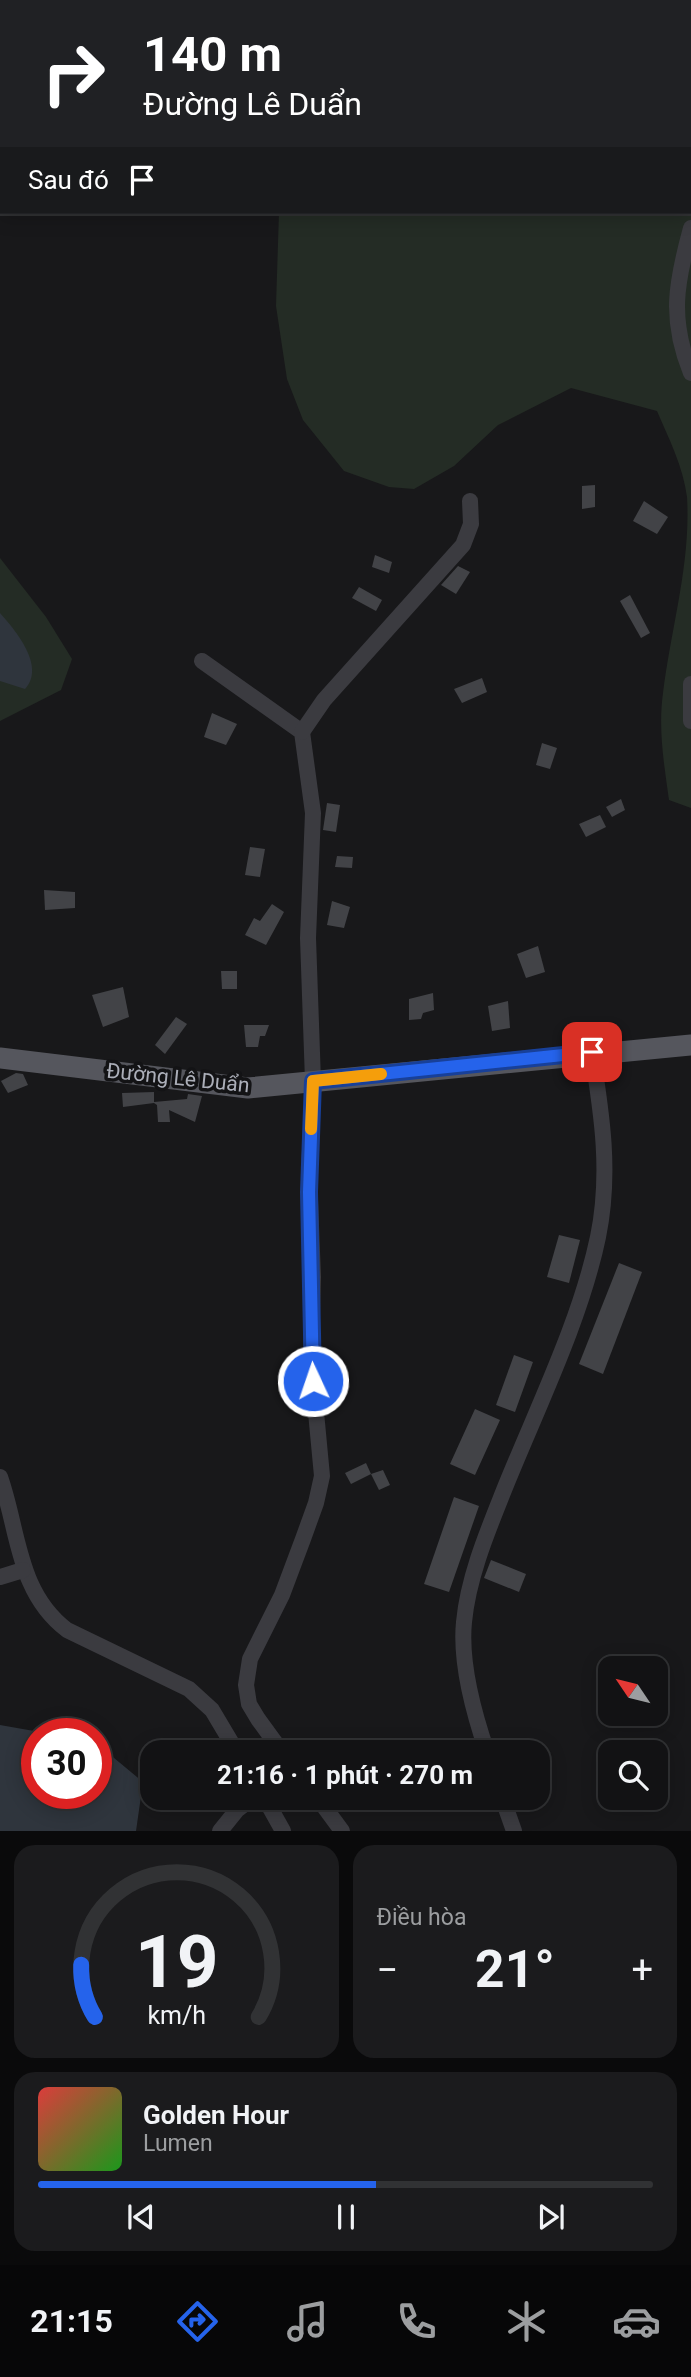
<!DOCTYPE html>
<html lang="vi">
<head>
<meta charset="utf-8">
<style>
	:root { --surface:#121214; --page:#1b1b1d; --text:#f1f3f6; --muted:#9c9ea0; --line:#313234; --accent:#2563eb }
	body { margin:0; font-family:Roboto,sans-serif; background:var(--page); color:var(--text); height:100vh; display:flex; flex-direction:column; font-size:26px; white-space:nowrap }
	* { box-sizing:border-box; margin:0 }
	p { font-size:23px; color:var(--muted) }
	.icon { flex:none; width:38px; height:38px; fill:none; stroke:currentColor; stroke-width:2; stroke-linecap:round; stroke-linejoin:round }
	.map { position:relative; height:1831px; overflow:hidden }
	.details { display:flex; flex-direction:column; gap:14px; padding:14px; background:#0a0a0b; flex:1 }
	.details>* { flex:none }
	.banner { position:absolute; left:0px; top:0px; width:691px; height:214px; box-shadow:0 4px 18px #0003,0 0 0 2px var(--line); background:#202124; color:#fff; overflow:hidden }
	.needle { width:46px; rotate:305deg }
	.controls { position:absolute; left:598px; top:1656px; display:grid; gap:14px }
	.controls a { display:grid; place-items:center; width:70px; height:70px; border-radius:14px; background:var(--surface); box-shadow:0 4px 18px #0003,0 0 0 2px var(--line); font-size:35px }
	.speed { position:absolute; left:21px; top:1718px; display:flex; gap:14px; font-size:35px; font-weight:700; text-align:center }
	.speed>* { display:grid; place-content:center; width:91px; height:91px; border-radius:50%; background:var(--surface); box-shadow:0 4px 18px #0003,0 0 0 2px var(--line); line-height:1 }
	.speed .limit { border:10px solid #d22; background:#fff; color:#111 }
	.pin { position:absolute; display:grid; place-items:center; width:60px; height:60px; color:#fff; margin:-30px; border-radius:14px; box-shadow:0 4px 10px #0006 }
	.me { position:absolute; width:77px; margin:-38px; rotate:357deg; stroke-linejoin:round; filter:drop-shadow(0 0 5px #0008) }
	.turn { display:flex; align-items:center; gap:24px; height:147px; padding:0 28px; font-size:32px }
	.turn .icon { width:91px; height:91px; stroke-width:2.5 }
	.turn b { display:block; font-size:49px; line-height:60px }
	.then { display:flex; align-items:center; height:66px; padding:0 28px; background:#0003; gap:14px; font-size:26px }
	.big { font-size:52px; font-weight:700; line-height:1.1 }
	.details .tile { flex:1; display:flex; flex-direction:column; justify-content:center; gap:10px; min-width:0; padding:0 24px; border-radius:21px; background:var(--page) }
	.details .dial { align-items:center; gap:0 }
	.dial svg { height:182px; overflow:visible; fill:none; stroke:var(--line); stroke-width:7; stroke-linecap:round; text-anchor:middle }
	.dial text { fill:var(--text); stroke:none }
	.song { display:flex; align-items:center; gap:21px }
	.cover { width:84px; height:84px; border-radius:10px; background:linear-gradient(135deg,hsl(0 70% 55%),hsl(120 70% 35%)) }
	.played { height:7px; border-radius:4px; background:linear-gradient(90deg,var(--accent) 55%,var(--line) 55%) }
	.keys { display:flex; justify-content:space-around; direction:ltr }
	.heat { display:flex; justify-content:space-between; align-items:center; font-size:38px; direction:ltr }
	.details .tiles { flex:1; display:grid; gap:14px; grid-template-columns:1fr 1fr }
	.tile:last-child { grid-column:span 2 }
	.trip { position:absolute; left:140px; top:1740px; width:410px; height:70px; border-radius:21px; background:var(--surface); box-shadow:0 4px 18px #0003,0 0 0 2px var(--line); font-weight:700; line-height:70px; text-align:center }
	.tab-bar { display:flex; height:112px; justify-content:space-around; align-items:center; background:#070708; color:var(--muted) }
	.tab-bar .icon { width:49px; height:49px }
	.tab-bar .selected { color:var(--accent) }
	.tab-bar b { font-size:32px; color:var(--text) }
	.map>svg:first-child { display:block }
	.green { fill:#242c25 }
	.water { fill:#2f353d }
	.building { fill:#424347 }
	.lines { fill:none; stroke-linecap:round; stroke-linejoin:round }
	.minor { stroke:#3b3b40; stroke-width:16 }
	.major { stroke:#55565d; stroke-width:21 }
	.route-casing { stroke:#184099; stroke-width:18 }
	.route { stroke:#2563eb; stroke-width:12 }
	.slow { stroke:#f59e0b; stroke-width:12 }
	.labels { text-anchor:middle; stroke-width:7; stroke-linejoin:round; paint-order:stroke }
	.street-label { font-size:21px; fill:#abaeb8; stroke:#131315 }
</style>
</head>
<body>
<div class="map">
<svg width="691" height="1831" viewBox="0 0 691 1831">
	<rect width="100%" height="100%" fill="#18181a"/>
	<g class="green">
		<path d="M51 0H691V808L669 800C664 764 658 729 663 693 671 628 691 563 687 497 683 466 669 439 657 411L571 388 498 425 454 466 414 489 389 487 344 471 303 420 287 379 276 306 279 212H690V2Z"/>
		<polygon points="0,558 46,617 72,659 61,690 0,721"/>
	</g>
	<g class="water">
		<path d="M0 613C15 630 46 666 25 689L0 681Z"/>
		<polygon points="0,1725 51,1734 37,1734 37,1794 96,1794 96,1743 143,1782 136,1831 0,1831"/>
	</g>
	<g class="building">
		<polygon points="595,485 595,507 582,509 582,486"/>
		<polygon points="644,501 668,517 657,534 633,521"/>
		<polygon points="375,555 392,562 389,573 372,567"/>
		<polygon points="458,566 470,572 456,594 441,585"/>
		<polygon points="359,587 382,600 376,611 352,598"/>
		<polygon points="630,595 650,633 641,638 620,601"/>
		<polygon points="482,678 487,692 462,703 454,689"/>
		<polygon points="212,713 237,724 226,745 204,737"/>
		<polygon points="542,743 557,748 550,769 536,765"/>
		<polygon points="621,799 625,810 612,817 606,807"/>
		<polygon points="327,803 340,805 336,832 323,830"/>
		<polygon points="600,815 606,827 586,837 579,824"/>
		<polygon points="250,847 265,849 260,877 245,875"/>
		<polygon points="337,856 353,857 352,868 335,867"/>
		<polygon points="44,890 75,892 75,908 45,910"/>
		<polygon points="332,901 350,907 344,928 327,925"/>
		<polygon points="272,904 284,912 266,945 245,935 254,918 260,921"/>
		<polygon points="538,946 545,972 526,978 517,954"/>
		<polygon points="221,971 237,971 237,989 222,989"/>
		<polygon points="123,987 129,1017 103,1027 92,995"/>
		<polygon points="433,993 434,1010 423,1013 421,1019 409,1020 409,999"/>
		<polygon points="508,1001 510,1028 492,1031 488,1006"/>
		<polygon points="176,1017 187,1024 165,1054 155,1045"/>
		<polygon points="244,1025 269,1025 265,1036 260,1036 258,1047 246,1047"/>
		<polygon points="16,1073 23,1074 28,1085 8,1093 1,1081"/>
		<polygon points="154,1092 154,1102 187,1099 188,1094 202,1096 195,1122 169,1110 170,1122 158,1122 157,1105 154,1103 123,1107 122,1093"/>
		<polygon points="559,1235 580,1240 569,1283 547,1277"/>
		<polygon points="619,1263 642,1272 603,1374 579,1364"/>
		<polygon points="514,1355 533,1362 515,1412 496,1405"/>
		<polygon points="475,1409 500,1420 475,1475 450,1464"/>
		<polygon points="366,1463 371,1474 351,1484 345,1473"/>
		<polygon points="383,1470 390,1485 379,1490 371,1474"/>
		<polygon points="454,1497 479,1506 449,1592 424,1584"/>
		<polygon points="491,1560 526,1574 519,1592 484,1578"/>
	</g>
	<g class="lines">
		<g class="minor">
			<path d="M691 228C676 283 669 319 691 373"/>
			<polyline points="202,661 302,732 313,813 308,938 313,1081 309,1173 313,1277 311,1359 322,1476 316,1503 303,1539 282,1595 250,1659 246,1685 249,1704 258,1719 282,1752"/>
			<polyline points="691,684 691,721"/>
			<polyline points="302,732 324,700 463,545 471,524 470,501"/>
			<path d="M0 1477C19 1531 17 1592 67 1630L189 1689 212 1710 237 1752"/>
			<polyline points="0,1577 23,1570"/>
			<path d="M487 1752C474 1714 460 1662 464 1622 468 1579 486 1535 502 1495 535 1412 580 1323 598 1237 611 1174 602 1115 592 1052"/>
			<polyline points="264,1797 283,1831"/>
			<polyline points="317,1797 342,1831"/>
			<polyline points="502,1797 514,1831"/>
			<polyline points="220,1831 237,1810 254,1797"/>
		</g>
		<polyline class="major" points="0,1058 248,1088 691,1045"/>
	</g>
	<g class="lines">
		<g class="route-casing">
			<polyline id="route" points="313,1381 309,1192 313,1081 592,1052"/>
		</g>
		<use href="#route" class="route"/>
		<polyline class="slow" points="311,1129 313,1081 381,1074"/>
	</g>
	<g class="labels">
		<g class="street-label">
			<text transform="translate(178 1078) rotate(6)" y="7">Đường Lê Duẩn</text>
		</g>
	</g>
</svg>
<div class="controls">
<a><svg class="needle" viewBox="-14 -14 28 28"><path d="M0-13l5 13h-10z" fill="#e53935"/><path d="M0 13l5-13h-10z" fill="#9c9ea0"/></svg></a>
<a><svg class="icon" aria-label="search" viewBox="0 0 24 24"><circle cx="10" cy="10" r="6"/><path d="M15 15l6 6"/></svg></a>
</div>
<div class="speed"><div class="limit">30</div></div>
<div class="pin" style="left:592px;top:1052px;background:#d93025"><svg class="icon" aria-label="arrive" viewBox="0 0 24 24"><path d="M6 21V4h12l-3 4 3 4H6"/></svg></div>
<svg class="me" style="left:313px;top:1381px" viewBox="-20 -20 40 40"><circle r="17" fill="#2563eb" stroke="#fff" stroke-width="3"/><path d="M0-11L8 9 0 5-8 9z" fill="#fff"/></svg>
<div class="trip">21:16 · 1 phút · 270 m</div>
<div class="banner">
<div class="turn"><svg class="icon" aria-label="right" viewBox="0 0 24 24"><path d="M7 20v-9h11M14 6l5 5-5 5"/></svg><div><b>140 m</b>Đường Lê Duẩn</div></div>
<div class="then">Sau đó<svg class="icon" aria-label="arrive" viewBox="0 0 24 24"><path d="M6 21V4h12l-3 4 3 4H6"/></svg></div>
</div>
</div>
<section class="details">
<div class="tiles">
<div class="tile dial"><svg viewBox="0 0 100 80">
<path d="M14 69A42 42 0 1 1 86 69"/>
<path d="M14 69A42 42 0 0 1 8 46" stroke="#2563eb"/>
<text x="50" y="56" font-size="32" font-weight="700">19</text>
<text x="50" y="72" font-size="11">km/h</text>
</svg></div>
<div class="tile"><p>Điều hòa</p>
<div class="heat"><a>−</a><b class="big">21°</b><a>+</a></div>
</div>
<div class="tile">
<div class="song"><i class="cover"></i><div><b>Golden Hour</b><p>Lumen</p></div></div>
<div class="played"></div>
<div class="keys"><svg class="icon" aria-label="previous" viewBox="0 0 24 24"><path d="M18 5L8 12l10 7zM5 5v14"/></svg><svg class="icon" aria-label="pause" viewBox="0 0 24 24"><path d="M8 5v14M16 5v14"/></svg><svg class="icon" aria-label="next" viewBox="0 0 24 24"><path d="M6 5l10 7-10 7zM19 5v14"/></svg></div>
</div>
</div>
</section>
<nav class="tab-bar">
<b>21:15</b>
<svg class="icon selected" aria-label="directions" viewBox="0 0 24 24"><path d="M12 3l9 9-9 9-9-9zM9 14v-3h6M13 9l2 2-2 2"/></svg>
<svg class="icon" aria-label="music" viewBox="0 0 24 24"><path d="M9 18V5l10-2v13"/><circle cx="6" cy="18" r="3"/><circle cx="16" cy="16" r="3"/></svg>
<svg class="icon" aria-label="phone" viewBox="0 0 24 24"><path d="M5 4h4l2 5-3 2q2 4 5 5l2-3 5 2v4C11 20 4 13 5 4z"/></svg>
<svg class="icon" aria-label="climate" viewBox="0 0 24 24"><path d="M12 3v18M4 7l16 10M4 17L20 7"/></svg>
<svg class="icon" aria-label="car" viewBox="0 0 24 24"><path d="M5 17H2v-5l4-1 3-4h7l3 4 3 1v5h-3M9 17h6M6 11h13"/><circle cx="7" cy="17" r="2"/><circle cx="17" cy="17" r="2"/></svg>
</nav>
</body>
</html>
